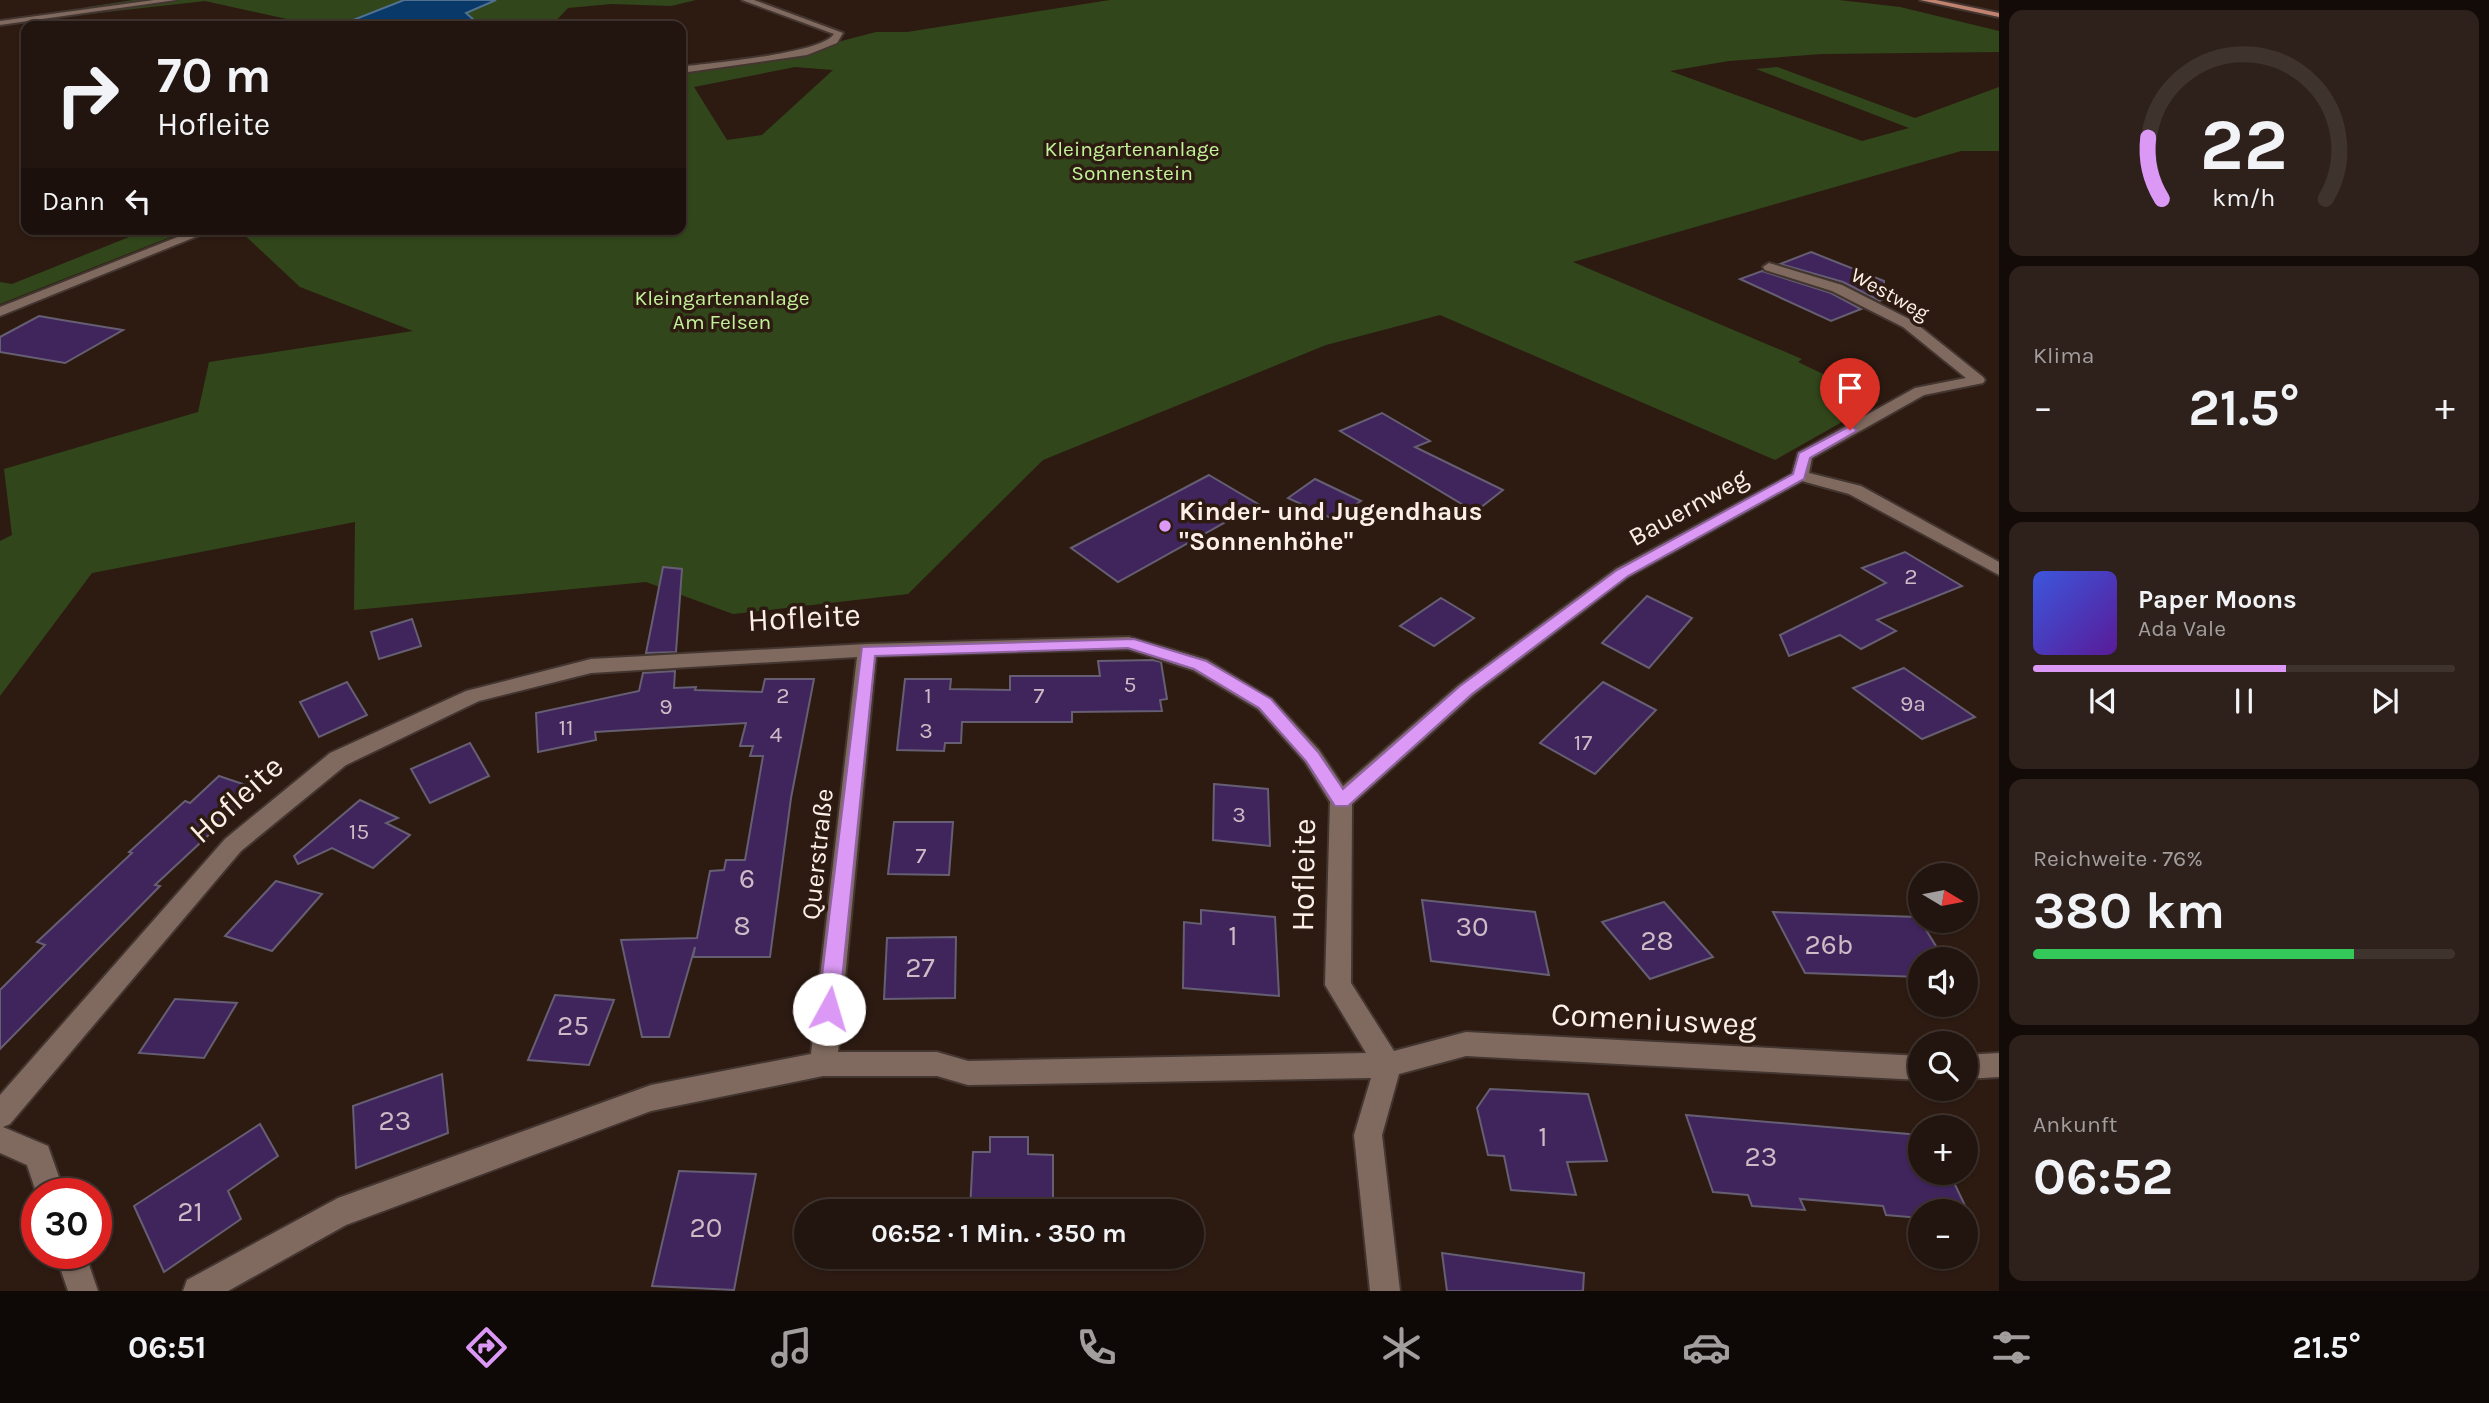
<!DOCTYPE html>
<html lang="de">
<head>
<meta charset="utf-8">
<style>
	:root { --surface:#22140e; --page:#2e211c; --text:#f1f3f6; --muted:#a29e9e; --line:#3f332e; --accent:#db99f5 }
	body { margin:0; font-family:Karla,sans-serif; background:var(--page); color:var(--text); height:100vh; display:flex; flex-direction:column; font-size:26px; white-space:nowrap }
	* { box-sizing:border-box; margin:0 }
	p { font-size:23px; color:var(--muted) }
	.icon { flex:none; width:38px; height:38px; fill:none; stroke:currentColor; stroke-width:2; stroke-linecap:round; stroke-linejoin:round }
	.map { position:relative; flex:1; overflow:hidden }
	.details { display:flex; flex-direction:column; gap:10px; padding:10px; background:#130b08; width:490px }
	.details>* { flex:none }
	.hud { position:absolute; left:21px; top:21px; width:665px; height:214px; border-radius:14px; box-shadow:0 2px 5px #0004,0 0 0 2px var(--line); background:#22140e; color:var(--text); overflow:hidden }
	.needle { width:46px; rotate:100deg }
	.buttons { position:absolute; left:1908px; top:863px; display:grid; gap:14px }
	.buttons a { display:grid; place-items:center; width:70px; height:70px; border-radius:50%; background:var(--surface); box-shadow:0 2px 5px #0004,0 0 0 2px var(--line); font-size:35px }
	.speed { position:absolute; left:21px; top:1178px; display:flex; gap:14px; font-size:35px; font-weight:700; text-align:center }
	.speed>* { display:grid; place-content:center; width:91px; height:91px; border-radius:50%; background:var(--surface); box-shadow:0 2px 5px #0004,0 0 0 2px var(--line); line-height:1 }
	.speed .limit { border:10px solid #d22; background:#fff; color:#111 }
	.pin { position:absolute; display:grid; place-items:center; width:60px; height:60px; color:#fff; margin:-72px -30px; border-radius:50% 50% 50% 0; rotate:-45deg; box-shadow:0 0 7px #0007 }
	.pin .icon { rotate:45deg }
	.me { position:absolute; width:77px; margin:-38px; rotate:6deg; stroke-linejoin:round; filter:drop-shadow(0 0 5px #0008) }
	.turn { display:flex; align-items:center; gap:24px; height:147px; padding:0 21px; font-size:32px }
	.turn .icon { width:91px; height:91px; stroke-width:2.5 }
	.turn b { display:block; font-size:49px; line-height:60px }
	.then { display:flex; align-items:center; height:66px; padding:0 21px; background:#0003; gap:14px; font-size:26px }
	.big { font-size:52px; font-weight:700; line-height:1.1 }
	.details .widget { flex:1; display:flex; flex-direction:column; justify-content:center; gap:10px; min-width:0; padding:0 24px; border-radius:14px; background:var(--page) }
	.details .dial { align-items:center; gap:0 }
	.dial svg { height:182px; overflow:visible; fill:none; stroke:var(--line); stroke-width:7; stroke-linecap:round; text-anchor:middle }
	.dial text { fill:var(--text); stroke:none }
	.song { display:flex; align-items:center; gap:21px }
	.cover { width:84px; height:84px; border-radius:10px; background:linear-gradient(135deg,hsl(230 70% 55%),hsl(270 70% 35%)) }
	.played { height:7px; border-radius:4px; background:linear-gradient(90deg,var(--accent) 60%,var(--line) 60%) }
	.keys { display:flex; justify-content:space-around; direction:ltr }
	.heat { display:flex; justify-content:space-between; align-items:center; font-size:38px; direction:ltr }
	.charge { height:10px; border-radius:5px; background:linear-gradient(90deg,#34c759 76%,var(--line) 0) }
	.trip { position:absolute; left:794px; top:1199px; width:410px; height:70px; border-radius:35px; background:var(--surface); box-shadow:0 2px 5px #0004,0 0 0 2px var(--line); font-weight:700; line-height:70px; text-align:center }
	.menu { display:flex; height:112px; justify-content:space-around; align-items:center; background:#0e0806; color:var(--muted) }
	.menu .icon { width:49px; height:49px }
	.menu .selected { color:var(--accent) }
	.menu b { font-size:32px; color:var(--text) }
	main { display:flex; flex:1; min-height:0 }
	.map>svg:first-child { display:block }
	.green { fill:#31471b; fill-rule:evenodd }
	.water { fill:#083969; stroke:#51708f; stroke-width:2 }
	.building { fill:#40255d; stroke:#665e72; stroke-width:2 }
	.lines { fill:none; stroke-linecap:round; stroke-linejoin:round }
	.minor-casing { stroke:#43352f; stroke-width:4 }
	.primary-casing { stroke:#43352f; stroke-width:4 }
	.minor { fill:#806a5f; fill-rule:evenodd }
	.primary { fill:#bf8370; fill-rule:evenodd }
	.route { fill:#db99f5; stroke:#8e639f; stroke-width:2 }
	.poi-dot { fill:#db99f5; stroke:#2d1b12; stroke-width:2.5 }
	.labels { text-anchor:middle; stroke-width:7; stroke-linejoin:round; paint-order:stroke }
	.far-park-label { font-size:21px; fill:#c3f399; stroke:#2d1b12 }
	.far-street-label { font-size:21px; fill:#fcefe8; stroke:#2d1b12 }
	.number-label { font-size:23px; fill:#cdbcc5 }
	.street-label { font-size:26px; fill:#fcefe8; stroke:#2d1b12 }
	.poi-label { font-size:26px; font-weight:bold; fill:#fcefe8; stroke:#2d1b12; text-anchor:start }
	.near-number-label { font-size:28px; fill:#cdbcc5 }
	.near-street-label { font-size:32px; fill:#fcefe8; stroke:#2d1b12 }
</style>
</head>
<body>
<main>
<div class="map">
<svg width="1999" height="1291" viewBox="0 0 1999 1291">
	<rect width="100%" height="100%" fill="#2d1b12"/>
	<g class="green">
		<polygon points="133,0 404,0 349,22 346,26 306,26 305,23 205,1 89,14 87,7"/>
		<polygon points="496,0 696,0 671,6 611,4 568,8 551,26 429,26"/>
		<path d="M1110 0H1839L1900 7 1999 31V52L1822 54 1729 61 1670 71 1862 141 1909 128 1756 69 1777 67 1915 118 1999 87V151H1961L1573 262 1802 359 1798 362 1879 401 1775 460 1440 315 1326 345 1043 460 908 594 733 614 646 582 354 610 355 522 92 573 0 696V541L12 535 4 469 198 412 209 362 413 331 300 287 238 229H681V74L803 51 876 32H907ZM795 67 833 70 762 135 727 140 694 87Z"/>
		<polygon points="149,229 191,229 0,304 0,282 12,284"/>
	</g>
	<polygon class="water" points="404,0 496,0 466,13 474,20 466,25 346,26 348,22"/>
	<g class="building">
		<polygon points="1811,252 1884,281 1884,299 1880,301 1843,282 1780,264"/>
		<polygon points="1762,271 1831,293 1861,309 1831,321 1740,279"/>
		<polygon points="39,316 62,320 123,330 65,363 0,352 0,337"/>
		<polygon points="1382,413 1430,441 1415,447 1503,490 1475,512 1340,431"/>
		<polygon points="1209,475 1258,504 1118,582 1071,548"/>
		<polygon points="1315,479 1361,501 1333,519 1288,498"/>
		<polygon points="1905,552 1962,586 1877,620 1896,631 1861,649 1840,635 1789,656 1780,635 1886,583 1862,568"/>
		<polygon points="663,567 682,569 676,652 646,653"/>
		<polygon points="1647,596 1692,618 1649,668 1602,643"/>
		<polygon points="1441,598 1474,618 1434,646 1400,626"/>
		<polygon points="412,619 421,646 379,659 371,632"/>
		<polygon points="1153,660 1161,662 1167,699 1160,700 1162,711 1072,712 1072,722 962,722 961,743 945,743 944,751 897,750 905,679 951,679 950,689 1010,690 1010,676 1100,676 1098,661"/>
		<polygon points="1904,668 1975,717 1922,739 1853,688"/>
		<polygon points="675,671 674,688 696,687 695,690 762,692 765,679 814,679 791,798 770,957 693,957 695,947 669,1037 642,1037 621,940 697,938 710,871 724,870 726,860 745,860 763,756 750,756 753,746 740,746 746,723 595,732 596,740 538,752 536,713 639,691 643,673"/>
		<polygon points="347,682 367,715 319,737 300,702"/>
		<polygon points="1603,682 1656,710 1595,774 1540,743"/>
		<polygon points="470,743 489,776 430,803 411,769"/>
		<polygon points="219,776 258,789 155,885 160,886 0,1049 0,990 45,945 37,942 132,853 129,852 185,801 190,803"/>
		<polygon points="1214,784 1268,789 1270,846 1213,840"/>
		<polygon points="360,800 398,818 386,823 410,835 373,868 332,848 298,864 294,856"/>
		<polygon points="894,822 953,822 949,875 888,874"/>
		<polygon points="276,881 322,894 272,951 225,936"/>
		<polygon points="1422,900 1535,912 1549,975 1431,961"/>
		<polygon points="1664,902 1713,957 1650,979 1602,922"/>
		<polygon points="1201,910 1275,917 1279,996 1183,988 1184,922 1201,924"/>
		<polygon points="1773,912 1918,917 1944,959 1920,959 1920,977 1805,973"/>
		<polygon points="956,937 955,998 884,999 887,938"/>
		<polygon points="555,995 614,1000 589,1065 528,1060"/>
		<polygon points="175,999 237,1003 204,1058 139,1053"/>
		<polygon points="442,1074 448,1133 356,1168 353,1106"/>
		<polygon points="1490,1089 1588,1094 1607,1161 1567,1162 1576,1195 1511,1190 1504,1156 1488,1155 1477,1108"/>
		<polygon points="1686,1115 1920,1135 1920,1172 1949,1172 1969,1214 1965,1214 1965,1211 1920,1210 1920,1218 1886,1215 1883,1206 1800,1199 1805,1210 1752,1206 1748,1195 1713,1192"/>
		<polygon points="260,1124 278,1156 228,1191 241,1219 164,1272 134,1206"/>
		<polygon points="990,1137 1028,1137 1028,1154 1053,1155 1053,1211 970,1211 973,1152 990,1152"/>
		<polygon points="679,1171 756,1174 734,1290 652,1286"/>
		<polygon points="1442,1253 1584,1273 1583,1291 1447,1291"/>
	</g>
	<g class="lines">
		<g class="minor-casing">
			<g id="minor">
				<polygon points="154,0 176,0 0,25 0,21"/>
				<path d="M742 0H754L843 33 837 43 807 55 681 73V67C709 63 821 54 834 34Z"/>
				<polygon points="198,229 215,229 0,316 0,307"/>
				<path d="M1769 263 1842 285 1913 321 1983 377 1985 380 1983 383 1924 395 1812 458 1809 473 1861 486 1999 562V575L1849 494 1802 481 1628 577 1473 695 1352 804 1351 983 1394 1051 1466 1032 1920 1056V1080L1466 1056 1399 1074 1382 1135 1400 1291H1370L1354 1135 1371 1078 968 1085 937 1076H823L651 1111 346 1225 228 1291H183L187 1280 338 1198 651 1085 811 1054 857 657 591 673 479 701 346 765 241 851 10 1124 3 1127 48 1146 65 1194 37 1195 27 1165 0 1153V1095L225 839 330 753 466 691 591 659 867 644 1129 637 1207 660 1272 699 1319 750 1343 786 1459 685 1616 569 1792 474 1798 453 1915 388 1966 378 1903 327 1832 291 1765 270 1763 267ZM1128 649 1193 670 1258 709 1305 762 1330 802 1325 985 1366 1053 968 1061 937 1052H838L876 656Z"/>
				<polygon points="1999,1053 1999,1077 1965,1079 1965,1055"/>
				<polygon points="55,1253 85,1253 98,1291 68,1291"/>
			</g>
		</g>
		<g class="primary-casing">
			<polygon id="primary" points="1920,0 1936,0 1999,13 1999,17"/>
		</g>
		<use href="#minor" class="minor"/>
		<use href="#primary" class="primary"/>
	</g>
	<polygon class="route" points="1850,426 1857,430 1855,432 1810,458 1804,479 1628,576 1472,694 1348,806 1335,806 1306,761 1259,708 1194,669 1128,648 875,656 839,1009 836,1015 829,1018 821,1015 818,1009 862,647 1134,639 1206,661 1271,699 1318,752 1343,789 1460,686 1617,570 1793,474 1799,453"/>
	<circle class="poi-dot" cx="1165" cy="526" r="7"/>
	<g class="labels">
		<g class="far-park-label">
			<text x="1132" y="156">Kleingartenanlage<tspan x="1132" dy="24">Sonnenstein</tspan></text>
			<text x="722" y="305">Kleingartenanlage<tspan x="722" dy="24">Am Felsen</tspan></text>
		</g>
		<g class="far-street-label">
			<text transform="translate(1890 294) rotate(29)" y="7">Westweg</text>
		</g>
		<g class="number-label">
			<text x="1911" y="584">2</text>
			<text x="1130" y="692">5</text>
			<text x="783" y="703">2</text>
			<text x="928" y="703">1</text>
			<text x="1039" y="703">7</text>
			<text x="1913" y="711">9a</text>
			<text x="666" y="714">9</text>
			<text x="566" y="735">11</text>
			<text x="926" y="738">3</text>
			<text x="776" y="742">4</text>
			<text x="1583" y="750">17</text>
			<text x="1239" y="822">3</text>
			<text x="359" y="839">15</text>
			<text x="921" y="863">7</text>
		</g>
		<g class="street-label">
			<text transform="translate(1688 507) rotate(-29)" y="9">Bauernweg</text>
			<text transform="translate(817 854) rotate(-84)" y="9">Querstraße</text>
		</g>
		<g class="poi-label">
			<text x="1179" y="520">Kinder- und Jugendhaus<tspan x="1179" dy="30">"Sonnenhöhe"</tspan></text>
		</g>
		<g class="near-number-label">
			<text x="747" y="888">6</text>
			<text x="742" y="935">8</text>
			<text x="1472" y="936">30</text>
			<text x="1233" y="945">1</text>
			<text x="1657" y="950">28</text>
			<text x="1829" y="954">26b</text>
			<text x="920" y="977">27</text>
			<text x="573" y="1035">25</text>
			<text x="395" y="1130">23</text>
			<text x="1543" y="1146">1</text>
			<text x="1761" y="1166">23</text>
			<text x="190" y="1221">21</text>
			<text x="706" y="1237">20</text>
		</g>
		<g class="near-street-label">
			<text transform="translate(804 617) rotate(-3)" y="11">Hofleite</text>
			<text transform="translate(236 799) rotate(-42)" y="11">Hofleite</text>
			<text transform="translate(1303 875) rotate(-89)" y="11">Hofleite</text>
			<text transform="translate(1654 1019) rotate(3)" y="11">Comeniusweg</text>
		</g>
	</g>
</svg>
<div class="buttons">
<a><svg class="needle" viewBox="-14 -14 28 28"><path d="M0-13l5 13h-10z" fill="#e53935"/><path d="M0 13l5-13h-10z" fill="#a29e9e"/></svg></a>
<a><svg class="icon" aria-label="sound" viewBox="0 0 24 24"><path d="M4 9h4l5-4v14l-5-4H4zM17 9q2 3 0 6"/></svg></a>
<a><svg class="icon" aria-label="search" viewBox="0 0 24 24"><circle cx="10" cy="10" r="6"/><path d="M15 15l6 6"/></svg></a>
<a>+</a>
<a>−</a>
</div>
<div class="speed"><div class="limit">30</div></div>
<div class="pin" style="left:1850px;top:430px;background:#d93025"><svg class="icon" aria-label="arrive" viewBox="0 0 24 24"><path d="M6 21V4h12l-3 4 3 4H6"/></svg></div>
<svg class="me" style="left:829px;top:1009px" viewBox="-20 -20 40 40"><circle r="19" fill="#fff"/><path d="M0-13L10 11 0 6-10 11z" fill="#db99f5"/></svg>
<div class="trip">06:52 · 1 Min. · 350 m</div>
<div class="hud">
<div class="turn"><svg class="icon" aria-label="right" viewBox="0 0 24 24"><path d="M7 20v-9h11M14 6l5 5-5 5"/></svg><div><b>70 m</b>Hofleite</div></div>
<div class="then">Dann<svg class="icon" aria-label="left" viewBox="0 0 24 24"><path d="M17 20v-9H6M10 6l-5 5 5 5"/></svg></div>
</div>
</div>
<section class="details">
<div class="widget dial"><svg viewBox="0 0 100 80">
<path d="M14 69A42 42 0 1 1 86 69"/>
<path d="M14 69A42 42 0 0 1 8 42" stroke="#db99f5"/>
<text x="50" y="56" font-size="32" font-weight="700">22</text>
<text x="50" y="72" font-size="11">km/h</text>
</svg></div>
<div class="widget"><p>Klima</p>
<div class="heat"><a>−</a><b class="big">21.5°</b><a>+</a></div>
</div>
<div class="widget">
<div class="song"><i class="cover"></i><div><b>Paper Moons</b><p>Ada Vale</p></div></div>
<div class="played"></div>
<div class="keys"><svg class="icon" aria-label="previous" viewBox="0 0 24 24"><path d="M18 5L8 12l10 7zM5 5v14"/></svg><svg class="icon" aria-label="pause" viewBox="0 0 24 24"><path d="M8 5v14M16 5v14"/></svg><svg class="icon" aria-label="next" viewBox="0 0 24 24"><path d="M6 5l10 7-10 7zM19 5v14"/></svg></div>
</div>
<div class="widget"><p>Reichweite · 76%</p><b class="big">380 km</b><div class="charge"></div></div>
<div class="widget"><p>Ankunft</p><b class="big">06:52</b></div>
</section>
</main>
<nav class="menu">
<b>06:51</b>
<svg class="icon selected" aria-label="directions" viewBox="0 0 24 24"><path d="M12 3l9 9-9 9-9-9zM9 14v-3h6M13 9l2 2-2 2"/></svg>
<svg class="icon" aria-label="music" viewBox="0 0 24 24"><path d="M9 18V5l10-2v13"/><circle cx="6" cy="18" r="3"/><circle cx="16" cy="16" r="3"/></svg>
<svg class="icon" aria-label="phone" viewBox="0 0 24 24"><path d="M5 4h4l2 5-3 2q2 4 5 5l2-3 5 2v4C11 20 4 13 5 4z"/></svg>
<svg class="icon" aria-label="climate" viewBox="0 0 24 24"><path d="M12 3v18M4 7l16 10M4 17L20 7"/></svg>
<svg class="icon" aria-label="car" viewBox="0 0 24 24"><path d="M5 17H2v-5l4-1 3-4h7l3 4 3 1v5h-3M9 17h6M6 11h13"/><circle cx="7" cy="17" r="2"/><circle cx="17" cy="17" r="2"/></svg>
<svg class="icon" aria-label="filters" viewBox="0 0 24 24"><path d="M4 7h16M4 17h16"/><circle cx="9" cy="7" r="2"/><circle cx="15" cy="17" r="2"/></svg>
<b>21.5°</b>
</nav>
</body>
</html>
